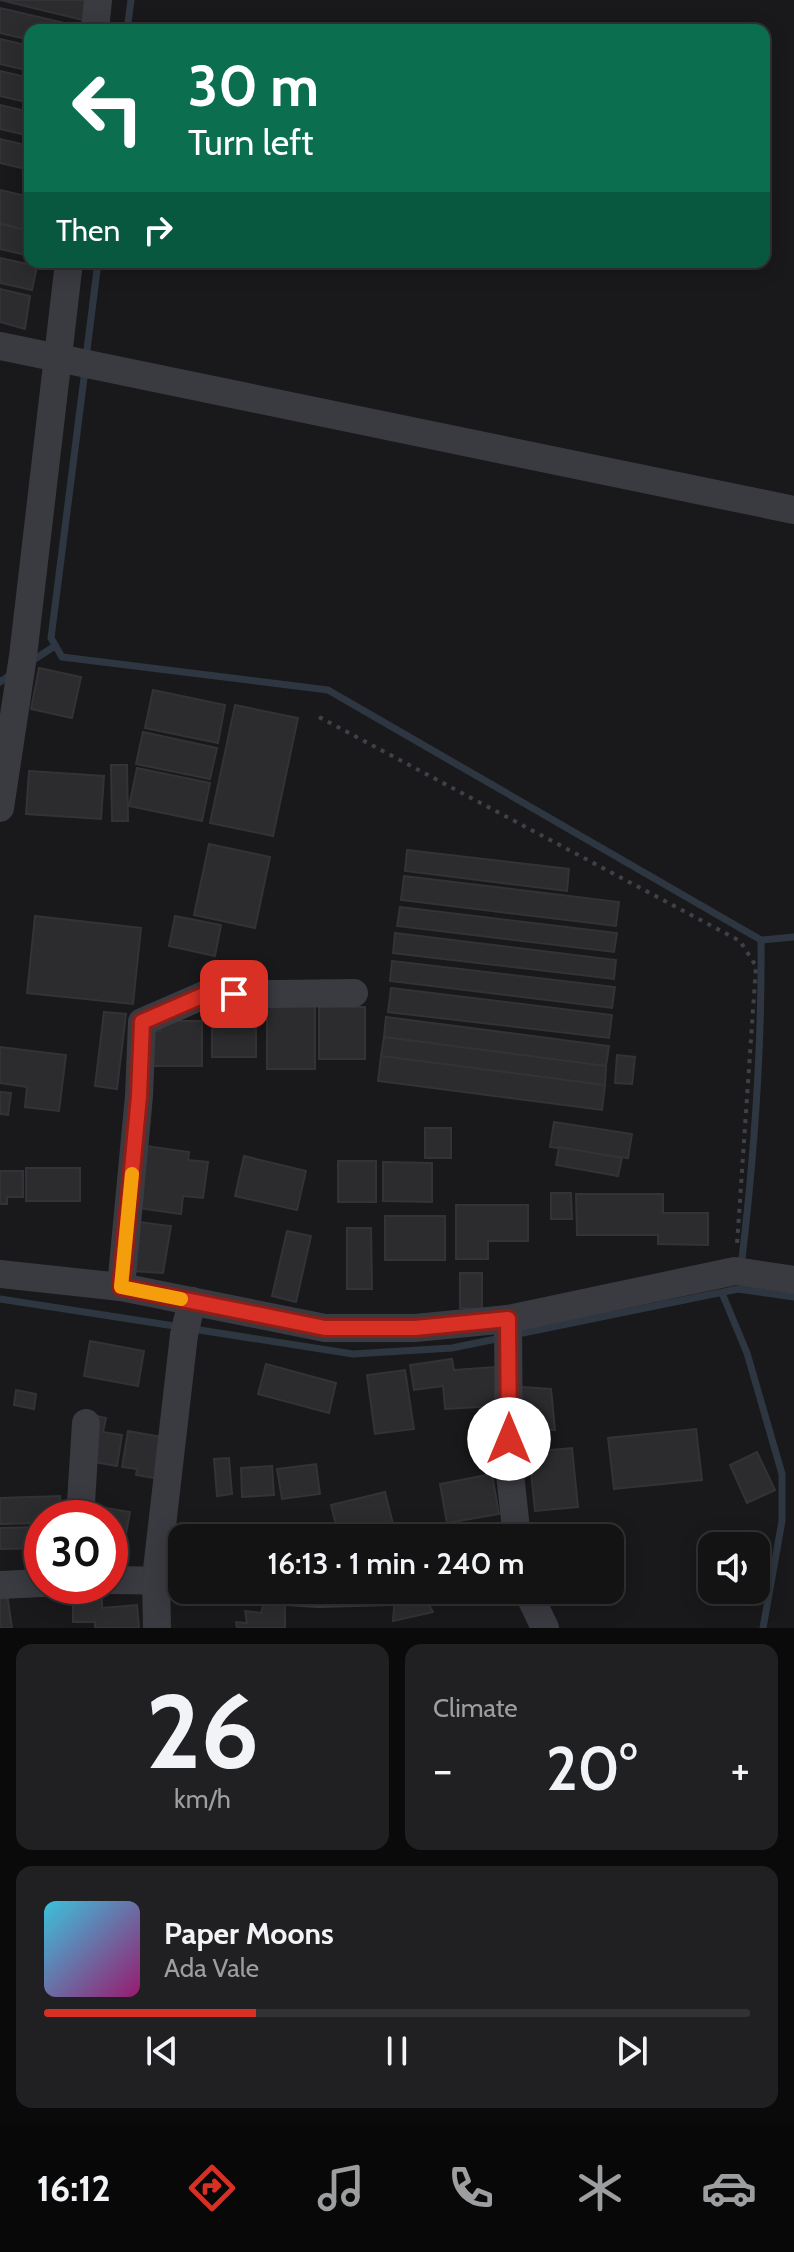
<!DOCTYPE html>
<html lang="en">
<head>
<meta charset="utf-8">
<style>
	:root { --surface:#131314; --page:#202022; --text:#f1f3f6; --muted:#9d9ea0; --line:#323234; --accent:#d93025 }
	body { margin:0; font-family:Cabin,sans-serif; background:var(--page); color:var(--text); height:100vh; display:flex; flex-direction:column; font-size:30px; white-space:nowrap }
	* { box-sizing:border-box; margin:0 }
	p { font-size:26px; color:var(--muted) }
	.icon { flex:none; width:44px; height:44px; fill:none; stroke:currentColor; stroke-width:2; stroke-linecap:round; stroke-linejoin:round }
	.map { position:relative; height:1628px; overflow:hidden }
	.side { display:flex; flex-direction:column; gap:16px; padding:16px; background:#0a0a0b; flex:1 }
	.side>* { flex:none }
	.banner { position:absolute; left:24px; top:24px; width:746px; height:244px; border-radius:16px; box-shadow:0 4px 20px #0003,0 0 0 2px var(--line); background:#0b6e4f; color:#fff; overflow:hidden }
	.tools { position:absolute; left:698px; top:1532px; display:grid; gap:16px }
	.tools a { display:grid; place-items:center; width:72px; height:72px; border-radius:16px; background:var(--surface); box-shadow:0 4px 20px #0003,0 0 0 2px var(--line); font-size:40px }
	.speed { position:absolute; left:24px; top:1500px; display:flex; gap:16px; font-size:40px; font-weight:700; text-align:center }
	.speed>* { display:grid; place-content:center; width:104px; height:104px; border-radius:50%; background:var(--surface); box-shadow:0 4px 20px #0003,0 0 0 2px var(--line); line-height:1 }
	.speed .limit { border:12px solid #d22; background:#fff; color:#111 }
	.pin { position:absolute; display:grid; place-items:center; width:68px; height:68px; color:#fff; margin:-34px; border-radius:16px; box-shadow:0 4px 12px #0006 }
	.me { position:absolute; width:88px; margin:-44px; rotate:0deg; stroke-linejoin:round; filter:drop-shadow(0 0 6px #0008) }
	.turn { display:flex; align-items:center; gap:28px; height:168px; padding:0 32px; font-size:36px }
	.turn .icon { width:104px; height:104px; stroke-width:2.5 }
	.turn b { display:block; font-size:56px; line-height:68px }
	.then { display:flex; align-items:center; height:76px; padding:0 32px; background:#0003; gap:16px; font-size:30px }
	.big { font-size:60px; font-weight:600; line-height:1.1 }
	.side .card { flex:1; display:flex; flex-direction:column; justify-content:center; gap:12px; min-width:0; padding:0 28px; border-radius:16px; background:var(--page) }
	.side .dial { align-items:center; gap:0 }
	.dial b { font-size:104px; line-height:1 }
	.song { display:flex; align-items:center; gap:24px }
	.cover { width:96px; height:96px; border-radius:12px; background:linear-gradient(135deg,hsl(190 70% 55%),hsl(320 70% 35%)) }
	.played { height:8px; border-radius:4px; background:linear-gradient(90deg,var(--accent) 30%,var(--line) 30%) }
	.keys { display:flex; justify-content:space-around; direction:ltr }
	.heat { display:flex; justify-content:space-between; align-items:center; font-size:44px; direction:ltr }
	.side .tiles { flex:1; display:grid; gap:16px; grid-template-columns:1fr 1fr }
	.card:last-child { grid-column:span 2 }
	.trip { position:absolute; left:168px; top:1524px; width:456px; height:80px; border-radius:16px; background:var(--surface); box-shadow:0 4px 20px #0003,0 0 0 2px var(--line); font-weight:600; line-height:80px; text-align:center }
	.menu { display:flex; height:128px; justify-content:space-around; align-items:center; background:#080808; color:var(--muted) }
	.menu .icon { width:56px; height:56px }
	.menu .current { color:var(--accent) }
	.menu b { font-size:36px; color:var(--text) }
	.map>svg:first-child { display:block }
	.lines { fill:none; stroke-linecap:round; stroke-linejoin:round }
	.stream { stroke:#2e3741; stroke-width:7 }
	.building { fill:#2c2c2f; stroke:#333337; stroke-width:2 }
	.path { stroke:#3f4148; stroke-width:4; stroke-dasharray:4 6; stroke-linecap:butt }
	.minor { stroke:#3a3a41; stroke-width:28 }
	.route-casing { stroke:#8d1f18; stroke-width:20 }
	.route { stroke:#d93025; stroke-width:14 }
	.slow { stroke:#f59e0b; stroke-width:14 }
</style>
</head>
<body>
<div class="map">
<svg width="794" height="1628" viewBox="0 0 794 1628">
	<rect width="100%" height="100%" fill="#19191b"/>
	<g class="lines">
		<g class="stream">
			<polyline points="127,30 131,0"/>
			<polyline points="86,358 98,262"/>
			<polyline points="85,370 51,638 62,657 328,690 761,940 794,937"/>
			<polyline points="30,662 55,646"/>
			<polyline points="0,682 13,673"/>
			<path d="M741 1267C754 1159 762 1049 761 940"/>
			<polyline points="722,1293 747,1353 782,1474 782,1521 763,1628"/>
			<polyline points="0,1299 181,1327"/>
			<polyline points="193,1329 353,1354 452,1348 501,1338"/>
			<polyline points="513,1335 738,1289 794,1297"/>
		</g>
	</g>
	<g class="building">
		<polygon points="0,0 92,0 87,21"/>
		<polygon points="0,8 86,28 86,30 30,30 30,40 0,33"/>
		<polygon points="0,39 30,46 30,71 0,64"/>
		<polygon points="0,71 30,78 30,103 0,96"/>
		<polygon points="0,105 30,112 30,136 0,129"/>
		<polygon points="0,139 30,146 30,170 0,163"/>
		<polygon points="0,190 30,197 30,231 0,223"/>
		<polygon points="0,224 30,231 30,256 0,249"/>
		<polygon points="0,258 37,266 32,290 0,283"/>
		<polygon points="0,289 30,296 25,329 0,322"/>
		<polygon points="39,668 81,677 72,718 31,709"/>
		<polygon points="153,690 225,705 218,743 145,728"/>
		<polygon points="235,705 298,718 273,836 210,823"/>
		<polygon points="143,732 217,748 210,779 136,764"/>
		<polygon points="111,765 127,765 128,821 112,821"/>
		<polygon points="137,768 210,783 202,821 129,806"/>
		<polygon points="29,771 104,776 101,819 26,814"/>
		<polygon points="209,844 270,857 255,928 194,915"/>
		<polygon points="407,850 569,869 567,891 405,871"/>
		<polygon points="404,876 619,902 616,926 401,900"/>
		<polygon points="400,907 617,933 614,952 397,926"/>
		<polygon points="35,916 141,928 133,1004 27,993"/>
		<polygon points="175,916 221,925 215,956 169,946"/>
		<polygon points="395,933 616,960 614,979 393,953"/>
		<polygon points="392,961 615,987 612,1008 390,981"/>
		<polygon points="391,988 612,1015 609,1038 388,1012"/>
		<rect x="267" y="1003" width="48" height="66"/>
		<rect x="319" y="1007" width="46" height="52"/>
		<polygon points="104,1012 126,1014 117,1089 95,1086"/>
		<rect x="212" y="1015" width="44" height="42"/>
		<polygon points="386,1017 609,1046 606,1066 384,1037"/>
		<polygon points="160,1021 202,1021 202,1066 151,1066 151,1032 160,1031"/>
		<polygon points="384,1037 606,1066 605,1085 381,1056"/>
		<polygon points="0,1047 66,1055 59,1111 25,1107 27,1087 0,1083"/>
		<polygon points="617,1055 635,1057 632,1084 615,1083"/>
		<polygon points="381,1056 605,1085 602,1110 378,1081"/>
		<polygon points="0,1092 11,1093 8,1115 0,1114"/>
		<polygon points="554,1122 632,1134 628,1158 550,1147"/>
		<rect x="425" y="1128" width="26" height="30"/>
		<polygon points="146,1146 189,1152 188,1160 208,1162 203,1198 183,1196 181,1214 138,1208"/>
		<polygon points="559,1147 622,1158 618,1176 556,1165"/>
		<polygon points="244,1156 306,1171 297,1210 235,1196"/>
		<rect x="338" y="1161" width="38" height="41"/>
		<polygon points="383,1162 432,1163 432,1202 383,1201"/>
		<rect x="26" y="1168" width="54" height="33"/>
		<polygon points="0,1171 23,1171 23,1197 7,1197 7,1204 0,1204"/>
		<polygon points="551,1193 571,1193 572,1219 551,1219"/>
		<polygon points="576,1194 663,1194 663,1213 708,1213 708,1245 658,1244 658,1235 577,1235"/>
		<polygon points="456,1205 528,1205 528,1241 488,1241 488,1259 456,1259"/>
		<rect x="385" y="1216" width="60" height="44"/>
		<polygon points="138,1222 171,1226 163,1273 132,1271"/>
		<polygon points="347,1228 371,1228 372,1289 347,1289"/>
		<polygon points="287,1231 311,1236 296,1302 272,1296"/>
		<polygon points="460,1273 482,1273 482,1309 460,1308"/>
		<polygon points="90,1341 144,1351 138,1386 84,1376"/>
		<polygon points="452,1359 454,1370 496,1367 498,1406 445,1409 443,1386 414,1390 410,1365"/>
		<polygon points="266,1364 336,1383 329,1413 258,1394"/>
		<polygon points="405,1370 414,1429 375,1434 367,1375"/>
		<polygon points="508,1386 551,1389 555,1430 512,1430"/>
		<polygon points="16,1390 36,1394 34,1409 14,1405"/>
		<polygon points="96,1416 106,1418 103,1432 122,1435 117,1466 88,1461"/>
		<polygon points="696,1429 702,1480 614,1489 608,1438"/>
		<polygon points="128,1431 162,1437 155,1478 136,1475 137,1469 122,1467"/>
		<polygon points="572,1448 578,1507 535,1511 529,1452"/>
		<polygon points="757,1452 775,1490 747,1503 730,1465"/>
		<polygon points="229,1458 232,1494 217,1496 214,1459"/>
		<polygon points="316,1464 320,1494 282,1499 277,1469"/>
		<polygon points="272,1466 274,1495 242,1497 241,1468"/>
		<polygon points="492,1474 499,1514 447,1523 440,1484"/>
		<polygon points="385,1492 395,1532 369,1538 339,1538 331,1505"/>
		<polygon points="60,1496 61,1518 42,1518 42,1523 0,1524 0,1498"/>
		<polygon points="88,1505 130,1512 126,1534 110,1532 110,1518 86,1518"/>
		<polygon points="42,1527 42,1548 0,1549 0,1528"/>
		<polygon points="450,1533 450,1538 400,1538 400,1534"/>
		<polygon points="7,1594 12,1628 0,1628 0,1595"/>
		<polygon points="423,1594 433,1612 393,1621 395,1596"/>
		<polygon points="266,1596 285,1598 285,1628 237,1628 236,1622 247,1623 245,1611 261,1613"/>
		<polygon points="73,1599 102,1599 102,1608 137,1605 139,1628 95,1628 95,1622 73,1622"/>
	</g>
	<g class="lines">
		<polyline class="path" points="319,717 740,941 756,966 737,1244"/>
		<g class="minor">
			<polyline points="95,30 98,0"/>
			<polyline points="0,346 794,510"/>
			<polyline points="0,808 23,656 69,262"/>
			<polyline points="0,1274 121,1287 325,1328 415,1328 508,1319 735,1271 794,1280"/>
			<polyline points="121,1287 139,1096 142,1022 204,995 354,993"/>
			<polyline points="508,1319 509,1465 517,1538"/>
			<polyline points="80,1518 86,1423"/>
			<polyline points="110,1580 182,1581"/>
			<polyline points="0,1585 42,1583"/>
			<polyline points="257,1590 318,1594 461,1590"/>
			<polyline points="527,1590 545,1628"/>
			<polyline points="157,1628 156,1578 184,1335 192,1301"/>
		</g>
	</g>
	<g class="lines">
		<g class="route-casing">
			<polyline id="route" points="234,994 204,995 142,1022 139,1096 121,1287 325,1328 415,1328 508,1319 509,1439"/>
		</g>
		<use href="#route" class="route"/>
		<polyline class="slow" points="132,1174 121,1287 181,1299"/>
	</g>
</svg>
<div class="tools">
<a><svg class="icon" aria-label="sound" viewBox="0 0 24 24"><path d="M4 9h4l5-4v14l-5-4H4zM17 9q2 3 0 6"/></svg></a>
</div>
<div class="speed"><div class="limit">30</div></div>
<div class="pin" style="left:234px;top:994px;background:#d93025"><svg class="icon" aria-label="arrive" viewBox="0 0 24 24"><path d="M6 21V4h12l-3 4 3 4H6"/></svg></div>
<svg class="me" style="left:509px;top:1439px" viewBox="-20 -20 40 40"><circle r="19" fill="#fff"/><path d="M0-13L10 11 0 6-10 11z" fill="#d93025"/></svg>
<div class="trip">16:13 · 1 min · 240 m</div>
<div class="banner">
<div class="turn"><svg class="icon" aria-label="left" viewBox="0 0 24 24"><path d="M17 20v-9H6M10 6l-5 5 5 5"/></svg><div><b>30 m</b>Turn left</div></div>
<div class="then">Then<svg class="icon" aria-label="right" viewBox="0 0 24 24"><path d="M7 20v-9h11M14 6l5 5-5 5"/></svg></div>
</div>
</div>
<section class="side">
<div class="tiles">
<div class="card dial"><b>26</b><p>km/h</p></div>
<div class="card"><p>Climate</p>
<div class="heat"><a>−</a><b class="big">20°</b><a>+</a></div>
</div>
<div class="card">
<div class="song"><i class="cover"></i><div><b>Paper Moons</b><p>Ada Vale</p></div></div>
<div class="played"></div>
<div class="keys"><svg class="icon" aria-label="previous" viewBox="0 0 24 24"><path d="M18 5L8 12l10 7zM5 5v14"/></svg><svg class="icon" aria-label="pause" viewBox="0 0 24 24"><path d="M8 5v14M16 5v14"/></svg><svg class="icon" aria-label="next" viewBox="0 0 24 24"><path d="M6 5l10 7-10 7zM19 5v14"/></svg></div>
</div>
</div>
</section>
<nav class="menu">
<b>16:12</b>
<svg class="icon current" aria-label="directions" viewBox="0 0 24 24"><path d="M12 3l9 9-9 9-9-9zM9 14v-3h6M13 9l2 2-2 2"/></svg>
<svg class="icon" aria-label="music" viewBox="0 0 24 24"><path d="M9 18V5l10-2v13"/><circle cx="6" cy="18" r="3"/><circle cx="16" cy="16" r="3"/></svg>
<svg class="icon" aria-label="phone" viewBox="0 0 24 24"><path d="M5 4h4l2 5-3 2q2 4 5 5l2-3 5 2v4C11 20 4 13 5 4z"/></svg>
<svg class="icon" aria-label="climate" viewBox="0 0 24 24"><path d="M12 3v18M4 7l16 10M4 17L20 7"/></svg>
<svg class="icon" aria-label="car" viewBox="0 0 24 24"><path d="M5 17H2v-5l4-1 3-4h7l3 4 3 1v5h-3M9 17h6M6 11h13"/><circle cx="7" cy="17" r="2"/><circle cx="17" cy="17" r="2"/></svg>
</nav>
</body>
</html>
